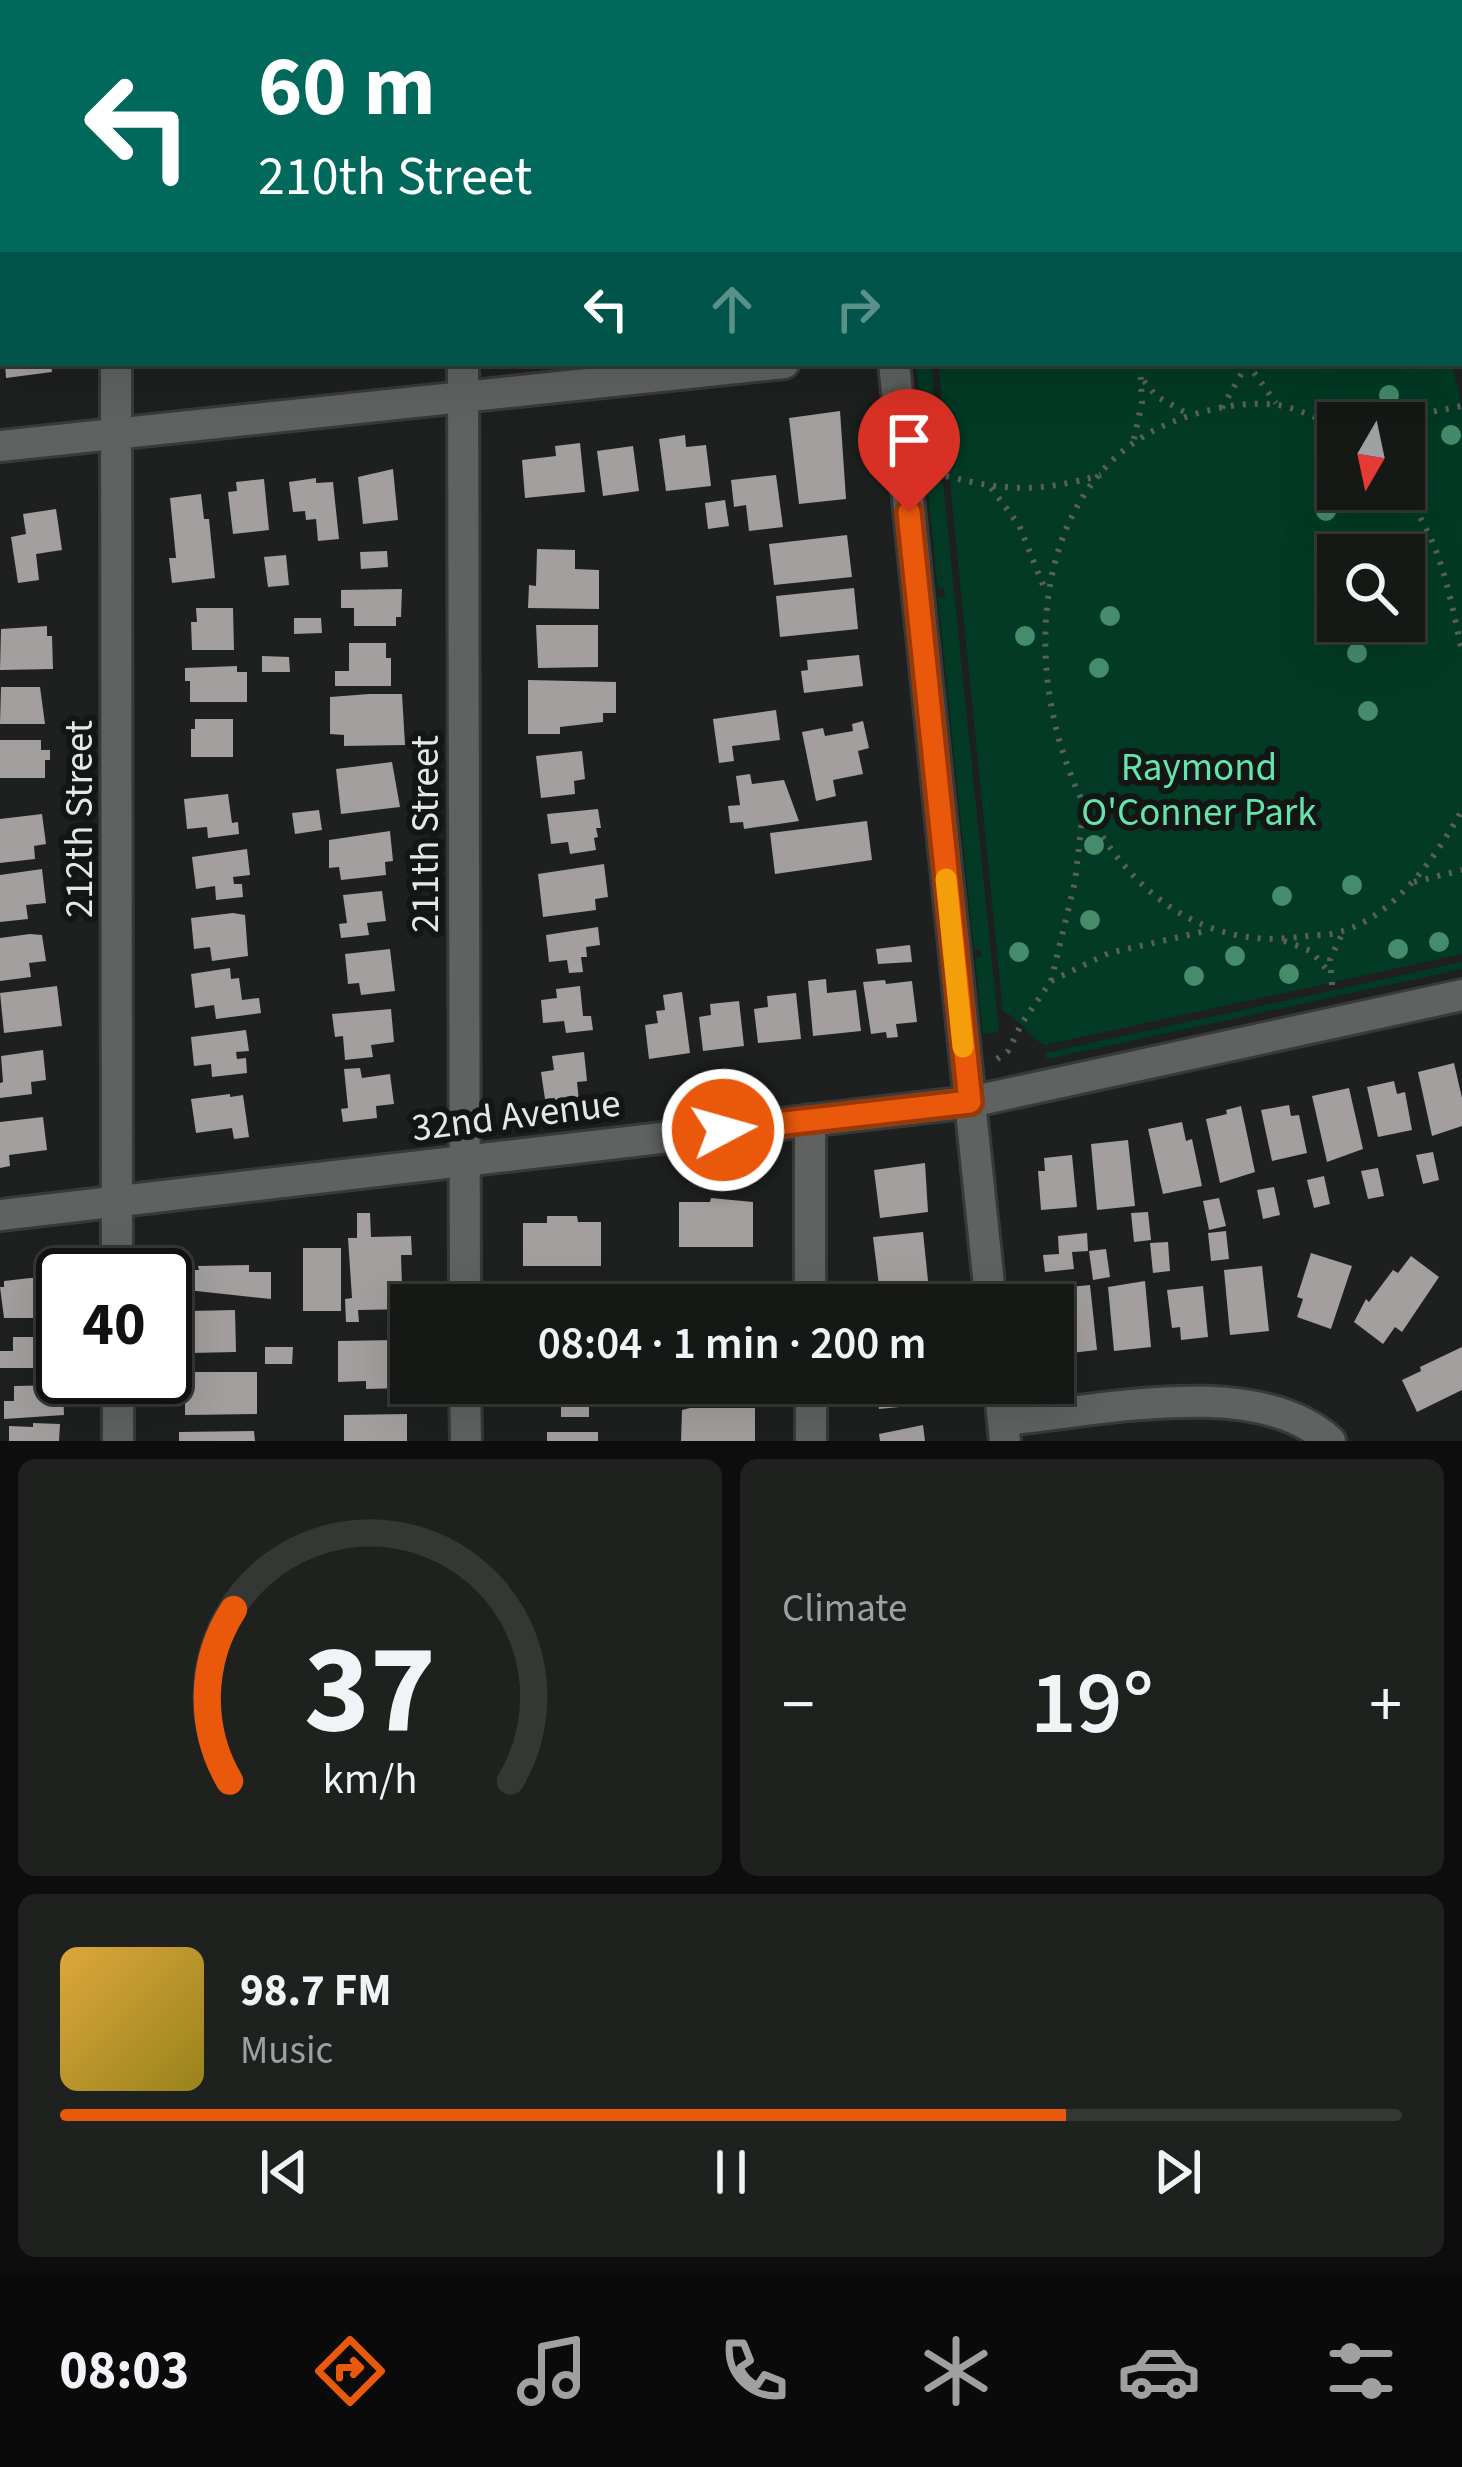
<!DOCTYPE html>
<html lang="en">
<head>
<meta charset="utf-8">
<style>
	:root { --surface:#161816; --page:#1f211f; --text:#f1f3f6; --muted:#9ea0a1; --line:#353735; --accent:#ea580c }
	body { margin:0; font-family:"Source Sans 3",sans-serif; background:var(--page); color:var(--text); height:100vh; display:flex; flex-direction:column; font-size:45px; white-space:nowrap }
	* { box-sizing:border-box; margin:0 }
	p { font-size:39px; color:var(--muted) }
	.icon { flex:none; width:66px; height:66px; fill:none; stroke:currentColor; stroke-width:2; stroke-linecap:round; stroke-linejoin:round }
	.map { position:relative; height:1441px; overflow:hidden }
	.drawer { display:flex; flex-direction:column; gap:18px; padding:18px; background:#0c0d0c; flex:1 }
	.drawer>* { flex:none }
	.top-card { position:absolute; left:0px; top:0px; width:1464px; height:366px; box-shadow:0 12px 48px #0002,0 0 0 3px var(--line); background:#00695c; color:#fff; overflow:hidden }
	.needle { width:78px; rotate:189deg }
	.tools { position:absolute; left:1317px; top:402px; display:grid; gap:24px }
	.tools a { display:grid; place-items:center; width:108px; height:108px; border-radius:0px; background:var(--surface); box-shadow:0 12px 48px #0002,0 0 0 3px var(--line); font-size:60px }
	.speed { position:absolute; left:36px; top:1248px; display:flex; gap:24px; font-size:60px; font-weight:700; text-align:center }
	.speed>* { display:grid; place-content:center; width:156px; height:156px; border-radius:50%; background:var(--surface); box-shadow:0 12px 48px #0002,0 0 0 3px var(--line); line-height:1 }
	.speed .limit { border:6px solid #111; border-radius:18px; background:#fff; color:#111 }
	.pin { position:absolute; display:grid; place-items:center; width:102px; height:102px; color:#fff; margin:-123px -51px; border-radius:50% 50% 50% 0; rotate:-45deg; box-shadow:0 0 12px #0007 }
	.pin .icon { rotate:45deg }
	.me { position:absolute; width:132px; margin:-66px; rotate:84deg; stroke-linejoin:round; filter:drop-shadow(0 0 9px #0008) }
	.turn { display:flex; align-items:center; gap:42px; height:252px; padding:0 60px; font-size:54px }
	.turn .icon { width:156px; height:156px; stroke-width:2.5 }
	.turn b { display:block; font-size:84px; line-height:102px }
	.lanes { display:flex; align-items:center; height:114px; padding:0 60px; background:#0003; justify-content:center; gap:60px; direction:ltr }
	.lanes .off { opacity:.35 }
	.big { font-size:90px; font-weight:600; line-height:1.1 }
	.drawer .widget { flex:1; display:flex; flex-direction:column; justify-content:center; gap:18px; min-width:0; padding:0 42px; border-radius:18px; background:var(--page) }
	.drawer .dial { align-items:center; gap:0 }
	.dial svg { height:312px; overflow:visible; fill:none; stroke:var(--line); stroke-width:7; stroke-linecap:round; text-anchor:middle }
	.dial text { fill:var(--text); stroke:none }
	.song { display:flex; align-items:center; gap:36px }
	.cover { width:144px; height:144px; border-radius:18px; background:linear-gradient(135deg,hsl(40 70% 55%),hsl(50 70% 35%)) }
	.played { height:12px; border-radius:6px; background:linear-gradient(90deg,var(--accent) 75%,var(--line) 75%) }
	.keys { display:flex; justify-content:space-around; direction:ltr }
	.heat { display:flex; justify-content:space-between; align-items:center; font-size:66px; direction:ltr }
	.drawer .tiles { flex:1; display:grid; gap:18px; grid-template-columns:1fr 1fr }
	.widget:last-child { grid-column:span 2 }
	.trip { position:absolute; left:390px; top:1284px; width:684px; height:120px; border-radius:0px; background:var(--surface); box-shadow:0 12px 48px #0002,0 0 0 3px var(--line); font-weight:600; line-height:120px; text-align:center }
	.tabs { display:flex; height:192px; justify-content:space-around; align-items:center; background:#090a09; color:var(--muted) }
	.tabs .icon { width:84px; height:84px }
	.tabs .active { color:var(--accent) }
	.tabs b { font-size:54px; color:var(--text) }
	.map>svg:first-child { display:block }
	.green { fill:#023a25; fill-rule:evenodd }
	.building { fill:#a29f9e }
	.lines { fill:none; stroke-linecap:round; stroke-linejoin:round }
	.minor-casing { stroke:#383a39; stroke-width:36 }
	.path { stroke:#5c5e5c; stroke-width:6; stroke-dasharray:3 9; stroke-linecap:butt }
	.minor { stroke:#5f6260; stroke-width:30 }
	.tree { fill:#448c6c }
	.route-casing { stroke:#983908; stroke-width:30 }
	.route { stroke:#ea580c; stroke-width:21 }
	.slow { stroke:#f59e0b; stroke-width:21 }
	.labels { text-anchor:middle; stroke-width:12; stroke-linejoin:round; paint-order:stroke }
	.park-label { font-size:39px; fill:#63e5ab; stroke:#141615 }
	.street-label { font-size:39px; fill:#e6e8e6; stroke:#141615 }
</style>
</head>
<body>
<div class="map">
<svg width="1462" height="1441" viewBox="0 0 1462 1441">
	<rect width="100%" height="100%" fill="#1d201e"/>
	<g class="green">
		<polygon points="916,363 931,363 941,465 926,467"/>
		<path d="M938 363H1452L1462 408V954L1045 1045C1028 1038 1021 1018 1003 1012ZM1338 423H1404V489H1338ZM1338 555H1404V621H1338Z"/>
		<polygon points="943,482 999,1032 983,1034 975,958 982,956 981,950 974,950 938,598 945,597 944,588 938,589 927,483"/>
		<polygon points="1462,962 1462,969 1047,1059 1045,1053"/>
	</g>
	<g class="building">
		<polygon points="5,363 51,363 52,372 6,378"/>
		<polygon points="840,411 846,499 799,504 789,418"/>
		<polygon points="685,435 686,447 706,445 711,486 666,491 659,439"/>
		<polygon points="580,443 585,492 525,498 522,460 556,456 555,446"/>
		<polygon points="633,446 639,491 603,496 597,451"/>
		<polygon points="393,469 398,520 363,524 358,477"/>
		<polygon points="776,475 783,527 749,531 746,505 734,507 731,480"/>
		<polygon points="316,478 316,483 333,482 339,539 318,541 316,519 306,520 305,511 293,512 289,482"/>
		<polygon points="264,479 269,530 233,534 228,492 237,491 236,482"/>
		<polygon points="201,494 204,519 209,519 215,578 172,583 169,558 176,558 170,498"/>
		<polygon points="725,500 729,526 708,529 705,503"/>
		<polygon points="56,509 62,550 36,554 39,580 18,583 11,537 26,534 23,514"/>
		<polygon points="847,535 852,577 774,585 769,544"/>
		<polygon points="537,549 575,550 575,569 599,570 599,609 528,608 529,585 536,586"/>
		<polygon points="387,551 388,567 361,569 360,552"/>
		<polygon points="286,555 289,585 268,587 264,557"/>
		<polygon points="854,588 858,629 780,637 776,596"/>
		<polygon points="402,589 401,617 396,617 396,626 354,626 354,608 341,608 341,590"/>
		<polygon points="196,608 233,608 234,650 192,650 191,622 197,622"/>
		<polygon points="294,618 321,618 322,633 294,634"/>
		<polygon points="536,625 598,625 598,667 538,668"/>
		<polygon points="47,626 47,636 52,636 53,669 0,670 1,629"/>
		<polygon points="349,643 386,643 386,658 391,658 391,686 335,686 335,671 349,671"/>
		<polygon points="859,655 863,686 804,693 801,671 808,670 807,660"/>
		<polygon points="262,656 289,657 290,672 262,672"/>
		<polygon points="237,666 237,672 247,672 247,702 190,702 190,681 185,681 185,668"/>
		<polygon points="528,680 616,682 616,713 603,713 603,722 560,727 560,734 528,734"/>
		<polygon points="1,687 40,687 45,724 0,724"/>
		<polygon points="369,694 402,694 405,745 344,746 344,735 330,734 330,697"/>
		<polygon points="776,710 780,740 732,746 734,761 719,763 713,719"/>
		<polygon points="195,719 233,719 233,757 191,757 191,729 195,729"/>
		<polygon points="863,721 869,748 858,751 863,774 833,780 836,796 816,801 802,732 823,728 825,736 853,731 852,724"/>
		<polygon points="0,740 41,740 41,750 50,750 50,760 45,760 45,778 0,778"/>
		<polygon points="582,751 585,779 574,781 575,794 541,798 536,756"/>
		<polygon points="392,762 400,807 341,814 336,769"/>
		<polygon points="750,774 752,784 784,780 799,821 744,829 743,822 730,823 728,806 740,805 736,776"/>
		<polygon points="228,794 232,823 238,822 239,834 208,838 207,827 187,829 184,799"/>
		<polygon points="598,809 601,828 596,828 598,837 594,838 596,850 570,854 568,842 551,844 547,814"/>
		<polygon points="319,810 322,830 295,834 292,813"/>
		<polygon points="42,814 46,844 34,846 35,859 0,863 0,819"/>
		<polygon points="867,821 872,860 775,874 770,833"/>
		<polygon points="390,831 393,861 385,862 386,875 341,880 339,867 329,868 329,840"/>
		<polygon points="247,849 250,875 233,877 234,884 242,884 243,897 216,900 215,886 196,889 192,857"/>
		<polygon points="604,864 608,897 595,899 596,910 543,917 538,874"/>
		<polygon points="42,869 46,903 26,905 28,919 0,922 0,875"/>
		<polygon points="382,891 386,921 367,923 369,935 341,938 339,924 347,923 343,895"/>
		<polygon points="233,913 245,915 248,956 212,961 210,947 194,949 191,918"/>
		<polygon points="598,927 600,945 586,947 587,957 581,957 583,972 569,973 567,960 549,962 546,935"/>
		<polygon points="30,934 42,935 46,961 29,963 31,977 0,981 0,938"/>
		<polygon points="910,945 912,962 878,964 876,949"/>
		<polygon points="390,949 395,991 361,995 359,983 348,984 345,954"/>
		<polygon points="230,968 231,979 239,978 242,1000 259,998 261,1013 216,1019 214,1005 195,1008 191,974"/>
		<polygon points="826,979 827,993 856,990 861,1031 813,1036 808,981"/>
		<polygon points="885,980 886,984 912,981 917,1022 896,1024 898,1037 887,1038 886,1032 871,1034 863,982"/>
		<polygon points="57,986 62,1026 4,1033 0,993"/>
		<polygon points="580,986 583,1016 591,1016 593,1030 566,1033 564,1021 543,1023 541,1000 557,998 556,989"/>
		<polygon points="682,992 690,1053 649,1059 645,1025 658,1023 656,1011 665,1010 663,995"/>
		<polygon points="796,993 801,1039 758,1043 754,1009 768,1007 767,996"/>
		<polygon points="739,1001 744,1046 703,1051 699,1017 711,1015 710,1004"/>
		<polygon points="391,1009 394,1042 371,1045 373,1057 345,1060 343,1036 335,1037 332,1014"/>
		<polygon points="246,1030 249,1051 236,1052 237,1059 246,1058 247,1073 212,1077 211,1064 194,1066 191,1037"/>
		<polygon points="43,1050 46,1080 31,1082 32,1094 0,1098 0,1083 3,1082 1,1056"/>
		<polygon points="584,1052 587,1081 577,1082 579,1101 555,1104 555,1098 545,1099 541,1072 554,1070 552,1056"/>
		<polygon points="1454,1063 1462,1098 1462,1126 1432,1136 1418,1072"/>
		<polygon points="360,1068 362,1078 390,1074 394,1104 376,1106 377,1118 343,1122 341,1109 348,1108 344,1069"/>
		<polygon points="1394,1081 1397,1094 1405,1092 1412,1130 1378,1137 1367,1087"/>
		<polygon points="1349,1088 1363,1149 1327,1162 1312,1096"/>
		<polygon points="230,1094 230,1097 243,1095 249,1137 234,1139 232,1128 196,1133 191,1099"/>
		<polygon points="1289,1105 1291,1116 1299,1115 1307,1153 1272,1161 1261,1110"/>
		<polygon points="1241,1106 1255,1172 1220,1183 1206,1119 1227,1114 1226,1110"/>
		<polygon points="43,1117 47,1150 9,1155 10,1166 0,1168 0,1122"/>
		<polygon points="1182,1122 1186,1141 1192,1139 1202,1186 1163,1194 1148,1129"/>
		<polygon points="1128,1140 1135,1206 1097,1210 1091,1144"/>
		<polygon points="1433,1152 1439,1180 1423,1184 1416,1155"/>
		<polygon points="1072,1155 1077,1207 1041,1210 1038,1171 1045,1171 1044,1158"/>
		<polygon points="925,1163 928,1212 880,1218 874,1170"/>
		<polygon points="1378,1168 1384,1196 1368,1199 1361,1171"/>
		<polygon points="1324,1176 1330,1204 1314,1208 1307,1180"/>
		<polygon points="1274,1187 1280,1215 1263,1219 1257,1190"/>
		<polygon points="711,1198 753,1202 753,1247 679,1247 679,1202 710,1202"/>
		<polygon points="1219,1198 1226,1226 1209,1230 1203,1201"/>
		<polygon points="1148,1212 1151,1240 1134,1242 1131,1213"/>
		<polygon points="357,1213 370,1213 371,1237 411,1236 412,1255 401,1255 402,1285 411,1284 411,1309 358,1310 359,1322 346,1322 345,1299 352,1298 348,1238 357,1238"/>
		<polygon points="547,1216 577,1216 578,1222 601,1222 601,1266 523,1266 523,1223 547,1223"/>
		<polygon points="1226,1231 1229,1259 1211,1261 1208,1233"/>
		<polygon points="923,1232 928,1281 879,1286 873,1237"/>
		<polygon points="1087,1233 1088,1251 1072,1252 1074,1269 1045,1272 1043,1255 1059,1254 1058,1236"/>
		<polygon points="1168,1242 1170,1271 1153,1273 1150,1243"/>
		<rect x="303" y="1248" width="38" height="63"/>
		<polygon points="1106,1249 1110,1277 1093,1280 1089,1251"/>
		<polygon points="1311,1253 1352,1266 1331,1329 1297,1317 1303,1299 1297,1297"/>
		<polygon points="1411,1256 1439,1277 1402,1332 1395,1327 1383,1344 1354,1322 1366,1299 1369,1302 1393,1270 1398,1273"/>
		<polygon points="249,1265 249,1272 271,1272 271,1299 187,1290 187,1270 199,1270 198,1266"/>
		<polygon points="1262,1266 1269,1331 1230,1335 1224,1270"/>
		<polygon points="30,1278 61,1278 61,1318 4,1318 0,1287 4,1287 4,1281"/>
		<polygon points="1145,1281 1151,1347 1114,1351 1108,1287"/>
		<polygon points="557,1284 584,1284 584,1305 530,1305 530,1287 557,1288"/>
		<polygon points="1090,1285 1097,1350 1062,1354 1060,1335 1054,1335 1049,1289"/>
		<polygon points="1203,1286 1208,1337 1181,1340 1180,1327 1172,1328 1167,1290"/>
		<polygon points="945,1288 945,1305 917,1305 916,1289"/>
		<polygon points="235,1310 236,1352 191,1353 190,1311"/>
		<polygon points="13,1337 61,1337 61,1368 0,1368 0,1351 13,1351"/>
		<polygon points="396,1340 397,1353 408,1353 408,1367 404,1367 404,1388 366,1389 366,1381 338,1382 338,1341"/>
		<polygon points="265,1347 293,1347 292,1364 265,1364"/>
		<polygon points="1462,1347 1462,1390 1417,1412 1402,1380 1421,1371 1420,1367"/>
		<polygon points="185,1372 257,1372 257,1414 185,1415"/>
		<polygon points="547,1383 604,1383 604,1390 589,1390 589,1417 561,1417 561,1390 547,1390"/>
		<polygon points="876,1383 938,1383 940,1403 879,1409"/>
		<polygon points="63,1385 64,1415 4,1419 4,1401 14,1401 14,1386"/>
		<polygon points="690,1408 755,1408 755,1441 681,1441 682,1410"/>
		<polygon points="407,1414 407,1441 344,1441 344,1415"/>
		<polygon points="33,1423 60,1424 59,1441 9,1441 9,1426 33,1427"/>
		<polygon points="923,1425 925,1441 880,1441 879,1434"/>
		<polygon points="254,1431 255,1441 179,1441 179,1432"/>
		<rect x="547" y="1432" width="51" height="9"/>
	</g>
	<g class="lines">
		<g class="minor-casing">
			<g id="minor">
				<polyline points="111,0 111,3"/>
				<polyline points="460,0 460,3"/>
				<polyline points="847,0 848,3"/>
				<polyline points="1423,0 1423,3"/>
				<polyline points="1461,89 1462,89"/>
				<polyline points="1461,177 1462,182"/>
				<polyline points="116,363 117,1275"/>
				<polyline points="463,363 465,1305"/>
				<polyline points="894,363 991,1305"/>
				<polyline points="0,446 784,363"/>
				<polyline points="810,1120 810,1305"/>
				<polyline points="0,1215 970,1102 1462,995"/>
				<polyline points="118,1377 118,1441"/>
				<polyline points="465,1383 466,1441"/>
				<polyline points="811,1383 811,1441"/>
				<polyline points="999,1383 1005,1441"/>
				<path d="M1003 1420C1096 1412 1255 1373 1330 1441"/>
			</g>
		</g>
		<g class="path">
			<polyline points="1247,363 1276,403"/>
			<polyline points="1144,381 1156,396 1188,414"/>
			<polyline points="1222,408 1247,364"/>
			<polyline points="1375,423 1462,406"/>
			<path d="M1338 426C1319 420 1298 408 1278 405 1241 400 1196 411 1163 426 945 526 1053 970 1298 937 1312 935 1329 936 1343 931 1395 915 1437 856 1462 810"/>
			<polyline points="1134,439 1142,402 1140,363"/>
			<path d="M946 476C1009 492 1039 492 1101 475"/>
			<polyline points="991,488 1019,525 1045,590"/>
			<path d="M1399 489C1440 534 1449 593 1462 651"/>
			<polyline points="1419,508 1412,461 1422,414"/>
			<polyline points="1414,882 1462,870"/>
			<polyline points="1284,941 1311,951 1329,972"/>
			<polyline points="1051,981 1109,953 1206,931"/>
			<polyline points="1332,985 1330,959 1342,934"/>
			<polyline points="997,1059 1008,1051 1022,1023 1051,981 1075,882 1083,811"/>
		</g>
		<use href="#minor" class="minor"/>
	</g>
	<g class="tree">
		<circle cx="1389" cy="395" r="10"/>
		<circle cx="1451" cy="435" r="10"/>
		<circle cx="1326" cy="511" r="10"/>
		<circle cx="1110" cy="616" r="10"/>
		<circle cx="1025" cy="636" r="10"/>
		<circle cx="1357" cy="653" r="10"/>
		<circle cx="1099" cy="668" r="10"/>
		<circle cx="1368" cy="711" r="10"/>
		<circle cx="1094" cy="845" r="10"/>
		<circle cx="1352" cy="885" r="10"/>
		<circle cx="1282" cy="896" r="10"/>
		<circle cx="1090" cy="920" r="10"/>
		<circle cx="1439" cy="942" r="10"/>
		<circle cx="1398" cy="949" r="10"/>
		<circle cx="1019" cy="952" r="10"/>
		<circle cx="1235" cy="956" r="10"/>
		<circle cx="1289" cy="974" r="10"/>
		<circle cx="1194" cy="976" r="10"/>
	</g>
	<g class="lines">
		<g class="route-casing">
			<polyline id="route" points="723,1130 970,1102 909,512"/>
		</g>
		<use href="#route" class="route"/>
		<polyline class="slow" points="946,879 963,1047"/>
	</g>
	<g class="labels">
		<g class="park-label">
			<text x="1199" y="780">Raymond<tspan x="1199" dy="45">O'Conner Park</tspan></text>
		</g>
		<g class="street-label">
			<text transform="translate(78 819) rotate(-90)" y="14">212th Street</text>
			<text transform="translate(424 834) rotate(-90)" y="14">211th Street</text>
			<text transform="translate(516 1114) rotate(-7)" y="14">32nd Avenue</text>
		</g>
	</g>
</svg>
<div class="tools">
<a><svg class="needle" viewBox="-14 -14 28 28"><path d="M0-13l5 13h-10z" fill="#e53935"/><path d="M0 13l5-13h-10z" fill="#9ea0a1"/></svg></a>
<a><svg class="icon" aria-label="search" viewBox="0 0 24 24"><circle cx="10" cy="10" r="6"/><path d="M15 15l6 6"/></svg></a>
</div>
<div class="speed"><div class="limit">40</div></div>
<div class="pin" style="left:909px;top:512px;background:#d93025"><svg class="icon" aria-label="arrive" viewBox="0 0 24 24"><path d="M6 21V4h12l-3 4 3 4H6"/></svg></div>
<svg class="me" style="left:723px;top:1130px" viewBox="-20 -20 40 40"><circle r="17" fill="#ea580c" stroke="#fff" stroke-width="3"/><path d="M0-11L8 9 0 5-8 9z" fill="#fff"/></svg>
<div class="trip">08:04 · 1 min · 200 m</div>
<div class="top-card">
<div class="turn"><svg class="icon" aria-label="left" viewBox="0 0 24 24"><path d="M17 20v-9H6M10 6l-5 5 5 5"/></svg><div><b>60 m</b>210th Street</div></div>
<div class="lanes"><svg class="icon" aria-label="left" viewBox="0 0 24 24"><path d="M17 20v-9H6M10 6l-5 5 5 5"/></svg><svg class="icon off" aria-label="ahead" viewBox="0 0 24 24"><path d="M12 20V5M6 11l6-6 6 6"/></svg><svg class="icon off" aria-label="right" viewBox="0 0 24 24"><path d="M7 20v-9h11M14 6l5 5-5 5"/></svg></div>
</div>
</div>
<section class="drawer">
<div class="tiles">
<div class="widget dial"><svg viewBox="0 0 100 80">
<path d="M14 69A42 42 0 1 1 86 69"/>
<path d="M14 69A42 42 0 0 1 15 25" stroke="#ea580c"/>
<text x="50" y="56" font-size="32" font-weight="700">37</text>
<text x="50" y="72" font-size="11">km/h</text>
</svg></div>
<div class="widget"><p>Climate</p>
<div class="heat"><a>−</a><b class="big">19°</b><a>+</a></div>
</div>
<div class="widget">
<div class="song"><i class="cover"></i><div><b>98.7 FM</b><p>Music</p></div></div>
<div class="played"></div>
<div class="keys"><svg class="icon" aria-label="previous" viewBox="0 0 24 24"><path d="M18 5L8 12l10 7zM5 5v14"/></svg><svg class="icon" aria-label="pause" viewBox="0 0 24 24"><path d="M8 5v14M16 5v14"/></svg><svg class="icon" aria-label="next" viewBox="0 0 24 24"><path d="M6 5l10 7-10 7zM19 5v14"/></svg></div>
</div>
</div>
</section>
<nav class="tabs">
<b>08:03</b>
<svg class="icon active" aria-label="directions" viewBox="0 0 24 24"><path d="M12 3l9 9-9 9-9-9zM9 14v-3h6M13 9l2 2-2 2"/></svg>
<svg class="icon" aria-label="music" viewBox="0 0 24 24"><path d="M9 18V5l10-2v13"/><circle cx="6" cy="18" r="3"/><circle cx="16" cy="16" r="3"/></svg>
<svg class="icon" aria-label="phone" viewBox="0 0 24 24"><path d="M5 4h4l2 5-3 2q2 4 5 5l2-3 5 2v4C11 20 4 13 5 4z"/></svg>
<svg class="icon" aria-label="climate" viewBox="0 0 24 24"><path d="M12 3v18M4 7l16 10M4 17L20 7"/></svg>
<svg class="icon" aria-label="car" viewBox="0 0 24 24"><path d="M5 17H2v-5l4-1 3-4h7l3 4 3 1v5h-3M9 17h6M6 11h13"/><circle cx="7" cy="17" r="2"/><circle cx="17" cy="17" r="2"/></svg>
<svg class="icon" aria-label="filters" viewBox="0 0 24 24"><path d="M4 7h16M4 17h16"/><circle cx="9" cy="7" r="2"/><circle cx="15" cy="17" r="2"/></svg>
</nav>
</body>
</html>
